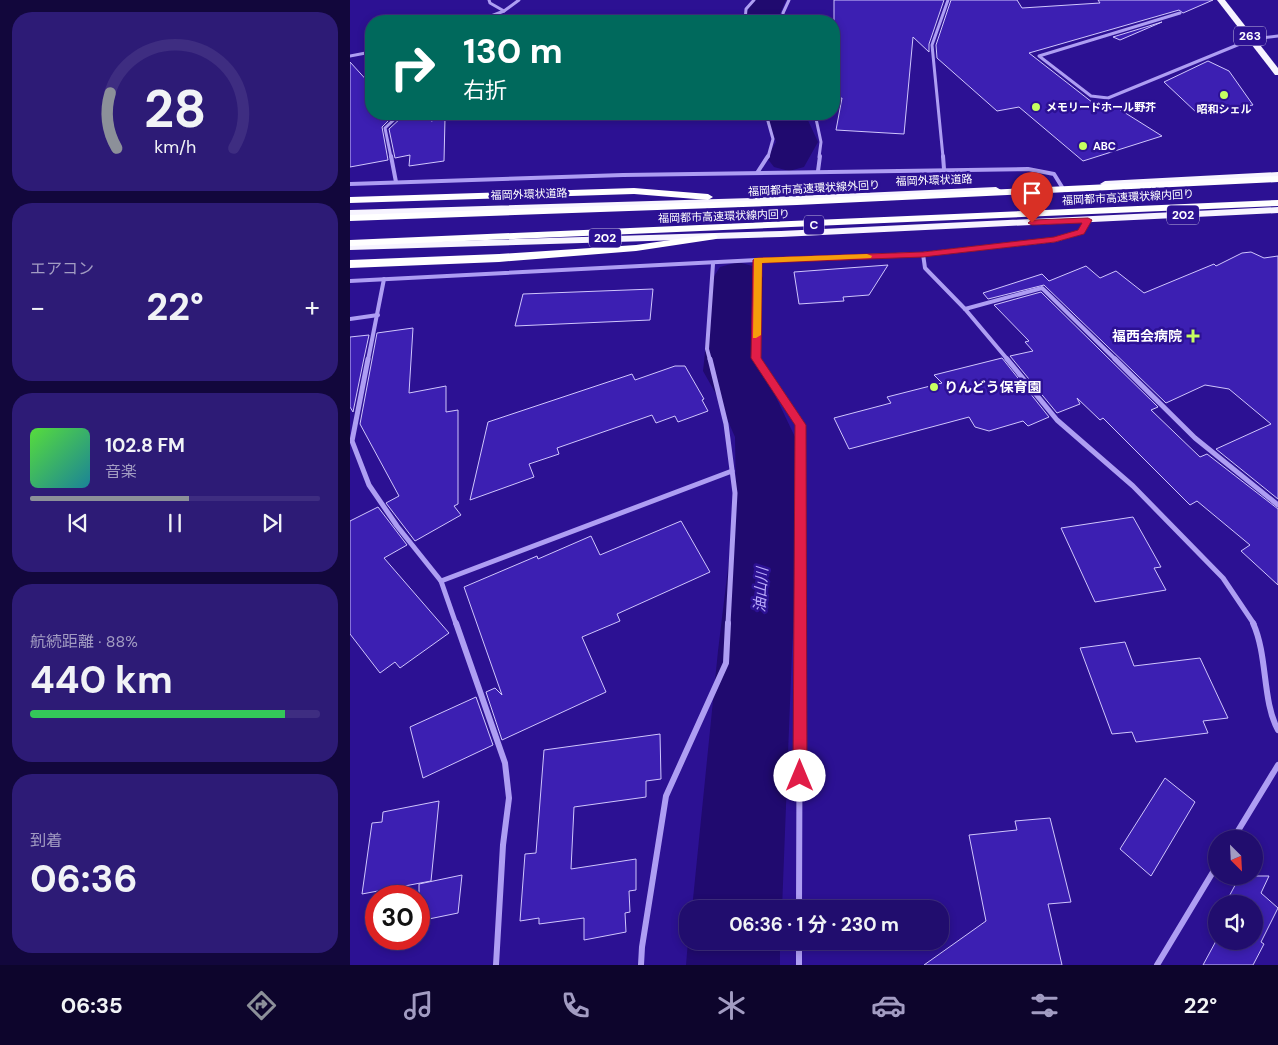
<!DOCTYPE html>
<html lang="ja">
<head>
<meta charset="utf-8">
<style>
	:root { --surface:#210d6e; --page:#2d1b76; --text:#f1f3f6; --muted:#a29cc2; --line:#3e2d81; --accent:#8c9099 }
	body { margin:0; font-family:"DM Sans","Noto Sans JP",sans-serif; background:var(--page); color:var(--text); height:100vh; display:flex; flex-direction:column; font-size:19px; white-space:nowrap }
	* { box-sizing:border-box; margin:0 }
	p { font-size:16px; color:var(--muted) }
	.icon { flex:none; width:28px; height:28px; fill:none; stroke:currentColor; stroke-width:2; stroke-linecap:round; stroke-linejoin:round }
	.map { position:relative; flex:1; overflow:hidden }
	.details { display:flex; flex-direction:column; gap:12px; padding:12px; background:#12073c; width:350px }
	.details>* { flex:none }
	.guide { position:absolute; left:15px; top:15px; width:475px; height:105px; border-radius:20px; box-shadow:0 2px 8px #0003,0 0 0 1px var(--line); background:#00695c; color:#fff; overflow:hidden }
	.needle { width:32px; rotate:156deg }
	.controls { position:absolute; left:858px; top:830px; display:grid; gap:10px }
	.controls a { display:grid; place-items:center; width:55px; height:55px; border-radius:50%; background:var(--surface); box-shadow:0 2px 8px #0003,0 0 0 1px var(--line); font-size:25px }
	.speed { position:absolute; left:15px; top:885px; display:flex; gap:10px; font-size:25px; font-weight:700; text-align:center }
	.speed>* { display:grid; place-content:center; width:65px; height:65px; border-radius:50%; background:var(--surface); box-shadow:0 2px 8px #0003,0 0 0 1px var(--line); line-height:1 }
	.speed .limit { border:8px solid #d22; background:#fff; color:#111 }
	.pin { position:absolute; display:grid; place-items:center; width:42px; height:42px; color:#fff; margin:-51px -21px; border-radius:50% 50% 50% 0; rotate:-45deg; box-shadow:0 0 5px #0007 }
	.pin .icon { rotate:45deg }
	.me { position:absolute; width:55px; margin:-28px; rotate:0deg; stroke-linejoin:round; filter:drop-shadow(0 0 4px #0008) }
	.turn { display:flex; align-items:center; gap:18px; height:105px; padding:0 15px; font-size:22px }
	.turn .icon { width:65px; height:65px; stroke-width:2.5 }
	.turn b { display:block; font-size:35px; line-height:42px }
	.big { font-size:38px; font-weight:700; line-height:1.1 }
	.details .tile { flex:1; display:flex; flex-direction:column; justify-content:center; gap:8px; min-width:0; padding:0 18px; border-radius:20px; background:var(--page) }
	.details .dial { align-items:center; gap:0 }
	.dial svg { height:130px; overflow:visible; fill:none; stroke:var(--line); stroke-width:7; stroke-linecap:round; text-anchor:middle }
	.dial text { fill:var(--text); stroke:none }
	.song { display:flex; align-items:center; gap:15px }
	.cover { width:60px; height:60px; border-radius:8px; background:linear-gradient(135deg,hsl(110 70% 55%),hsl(190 70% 35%)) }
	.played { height:5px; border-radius:2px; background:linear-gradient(90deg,var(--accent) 55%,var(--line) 55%) }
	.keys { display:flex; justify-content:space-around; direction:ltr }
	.heat { display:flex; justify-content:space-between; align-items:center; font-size:28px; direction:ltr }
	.charge { height:8px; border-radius:4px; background:linear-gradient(90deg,#34c759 88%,var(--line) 0) }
	.trip { position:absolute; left:329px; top:900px; width:270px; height:50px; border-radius:20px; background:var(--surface); box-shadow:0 2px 8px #0003,0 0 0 1px var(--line); font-weight:700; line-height:50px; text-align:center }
	.dock { display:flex; height:80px; justify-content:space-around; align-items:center; background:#0d052c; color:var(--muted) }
	.dock .icon { width:35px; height:35px }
	.dock .on { color:var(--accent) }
	.dock b { font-size:22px; color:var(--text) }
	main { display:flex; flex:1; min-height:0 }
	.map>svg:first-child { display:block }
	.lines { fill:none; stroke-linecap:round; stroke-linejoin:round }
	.river { fill:#200a6f; fill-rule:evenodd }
	.building { fill:#3c1fb2; stroke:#d0c6fd }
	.minor-far3 { stroke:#ae9ef3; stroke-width:3 }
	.minor-far2 { stroke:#ae9ef3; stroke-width:4 }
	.minor-far1 { stroke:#ae9ef3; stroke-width:5 }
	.minor { stroke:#ae9ef3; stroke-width:6 }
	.trunk { fill:#f7f4ff; fill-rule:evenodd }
	.motorway { fill:#fff; fill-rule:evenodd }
	.route { fill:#e11d48; stroke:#92132f }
	.slow { fill:#f59e0b }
	.poi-dot { fill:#c7ff60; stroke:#2c1193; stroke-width:2 }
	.labels { text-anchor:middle; stroke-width:5; stroke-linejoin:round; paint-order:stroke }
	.far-poi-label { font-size:11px; font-weight:bold; fill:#fff; stroke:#2c1193; text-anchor:start }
	.far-street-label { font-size:11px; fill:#fff; stroke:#2c1193 }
	.shield { fill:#2c1193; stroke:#c0b8df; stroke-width:1 }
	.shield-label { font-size:12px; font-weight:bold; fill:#fff }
	.poi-label { font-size:14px; font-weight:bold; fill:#fff; stroke:#2c1193; text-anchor:end }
	.water-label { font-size:15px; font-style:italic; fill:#b9aafa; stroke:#2c1193 }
</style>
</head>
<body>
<main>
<section class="details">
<div class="tile dial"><svg viewBox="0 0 100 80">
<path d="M14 69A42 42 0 1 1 86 69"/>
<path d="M14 69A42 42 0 0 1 10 35" stroke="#8c9099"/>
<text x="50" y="56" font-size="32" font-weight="700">28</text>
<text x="50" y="72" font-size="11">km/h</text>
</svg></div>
<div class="tile"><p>エアコン</p>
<div class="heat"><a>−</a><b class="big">22°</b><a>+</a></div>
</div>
<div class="tile">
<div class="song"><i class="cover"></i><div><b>102.8 FM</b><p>音楽</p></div></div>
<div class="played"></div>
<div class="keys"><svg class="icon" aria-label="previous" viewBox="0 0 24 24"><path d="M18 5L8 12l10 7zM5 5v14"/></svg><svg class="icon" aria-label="pause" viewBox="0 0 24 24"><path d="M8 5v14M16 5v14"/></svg><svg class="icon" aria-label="next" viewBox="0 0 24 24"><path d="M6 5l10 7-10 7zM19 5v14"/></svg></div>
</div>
<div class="tile"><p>航続距離 · 88%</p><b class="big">440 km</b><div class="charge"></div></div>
<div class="tile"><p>到着</p><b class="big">06:36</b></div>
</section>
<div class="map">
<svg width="928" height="965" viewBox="0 0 928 965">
	<rect width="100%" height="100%" fill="#2c1193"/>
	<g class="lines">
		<g class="river">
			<polygon points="402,0 436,0 427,21 393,21"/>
			<polygon points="415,114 455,114 468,142 454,167 439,171 424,167 417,158 426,142"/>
			<polygon points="388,262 406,267 413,278 409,369 424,393 445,437 450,502 442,651 432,909 342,909 368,651 386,502 385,437 366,394 353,371 363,278 370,267"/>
			<polygon points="338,941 430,941 430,965 336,965"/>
		</g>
	</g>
	<g class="building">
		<polygon points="484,0 594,0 579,44 579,52 563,37 554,134 486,130 492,98 484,99"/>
		<polygon points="601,0 667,0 672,8 750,3 748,0 863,0 833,13 829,10 679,53 747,106 761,104 812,136 733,161 669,107 647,111 587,58 586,45"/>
		<polygon points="812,22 770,40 763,37"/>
		<polygon points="858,61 879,71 903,105 847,113 814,82"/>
		<polygon points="0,62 21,85 21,114 45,114 32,127 38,160 0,167"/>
		<polygon points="78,114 81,121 95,118 94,161 59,166 60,155 45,158 39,129 52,117"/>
		<polygon points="901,252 914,258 928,256 928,499 866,449 921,424 879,389 855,385 816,403 694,285 638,299 633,293 692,274 699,281 736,266 750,278 766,271 794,293 864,264 866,266 892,253"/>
		<polygon points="538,265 519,295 493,297 494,301 449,304 444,272"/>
		<polygon points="303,289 300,320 165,326 173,294"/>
		<polygon points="691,292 808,407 801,410 850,457 857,454 928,509 928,585 891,551 900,545 847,501 840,505 753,418 750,420 727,398 730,404 707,413 660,356 683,351 675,342 679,341 644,305"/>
		<polygon points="63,328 59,393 96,386 96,412 108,410 108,504 104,506 111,515 65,541 36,503 49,496 10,424 27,333"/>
		<polygon points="19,335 14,358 3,412 0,407 0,337"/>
		<polygon points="652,358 699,417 678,426 673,421 639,431 625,427 619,417 499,449 484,418 541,403 537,397 592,383 584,375"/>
		<polygon points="325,366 335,366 354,399 352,400 358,411 328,422 325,416 306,423 302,415 207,448 209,454 179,464 184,477 120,500 138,422 282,374 285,380"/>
		<polygon points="28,507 57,545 34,558 99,633 50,668 45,662 30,673 0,634 0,521"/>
		<polygon points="783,517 811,567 804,568 816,590 745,602 711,528"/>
		<polygon points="331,521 360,572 267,614 270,621 232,637 256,692 152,740 136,692 145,688 152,695 114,587 187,556 188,559 241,536 250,555"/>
		<polygon points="775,642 784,666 850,658 878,718 853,721 858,733 786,742 782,732 762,734 730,648"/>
		<polygon points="126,697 143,745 73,778 60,727"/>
		<polygon points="310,734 311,779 296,781 296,797 224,807 221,869 286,859 286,890 279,891 280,912 275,913 276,932 234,940 234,918 189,924 189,918 170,921 175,854 186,853 194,750"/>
		<polygon points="815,778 845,802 801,876 770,849"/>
		<polygon points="89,801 81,881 12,894 22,823 32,822 33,812"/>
		<polygon points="700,818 721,902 698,904 712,965 574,965 636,921 619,835 667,830 665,821"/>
		<polygon points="112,875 108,913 69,921 69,884"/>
		<polygon points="890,876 919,876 911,893 928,908 911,942 914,944 903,965 853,965 866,941 904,941 904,904 875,904"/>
	</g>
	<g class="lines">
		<g class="minor-far3">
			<polyline points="139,0 140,3 154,11"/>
			<polyline points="830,13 689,56 741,96 758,98 902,39 928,36"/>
			<polyline points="128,21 154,11 169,0"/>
			<polyline points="395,21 396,9 404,0"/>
			<polyline points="433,21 433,13 439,0"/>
			<polyline points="0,56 21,52"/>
			<polyline points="205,114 203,119 417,116"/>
			<polyline points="416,114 423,139 418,157"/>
			<polyline points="465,114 471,142 469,157"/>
			<polyline points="41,157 35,128 50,114"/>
			<polyline points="593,157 582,45 598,0"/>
		</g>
		<g class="minor-far2">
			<polyline points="41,156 46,182"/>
			<polyline points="593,156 594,169"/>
			<polyline points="468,171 470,156"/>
			<polyline points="407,173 418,156"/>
			<polyline points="0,184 273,175 678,169 704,174 712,187"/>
			<polyline points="573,254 575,268 615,309 658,360"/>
			<polyline points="407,260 406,358 408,360"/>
			<polyline points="0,281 407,260 573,254 705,240 731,232 738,220"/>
			<polyline points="615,309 692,288 766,360"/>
			<polyline points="0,319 28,315"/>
			<polyline points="18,360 34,279"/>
			<polyline points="360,360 357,349 363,264"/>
		</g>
		<g class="minor-far1">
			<polyline points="18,359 2,441 19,485 47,526 91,581 106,624"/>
			<polyline points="360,359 376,424 385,493 378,624"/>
			<polyline points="407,359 451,425 450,624"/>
			<polyline points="657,359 707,420 783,486 873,578 904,624"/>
			<polyline points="765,359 845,438 928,505"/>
			<polyline points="91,581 382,471"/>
		</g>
		<g class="minor">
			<polyline points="106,623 155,763 159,798 153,845 146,965"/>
			<path d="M903 623C918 656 912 701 928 730"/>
			<polyline points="883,839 928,765"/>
			<polyline points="449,909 450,623"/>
			<polyline points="449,941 449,965"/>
			<polyline points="291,965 292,947 316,796 376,663 378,623"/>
			<polyline points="807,965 866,867"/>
		</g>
		<g class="trunk">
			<polygon points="867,0 875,0 928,68 928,75 925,75"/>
			<polygon points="928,172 928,178 755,187 750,184 755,181"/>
			<polygon points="646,187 651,190 649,192 402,204 0,216 0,210 402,198"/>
			<polygon points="928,207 928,213 431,237 0,250 0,244 431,231"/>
		</g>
		<g class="motorway">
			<polygon points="928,176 928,182 447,205 0,221 0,215 447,199"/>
			<polygon points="284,188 358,194 363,197 358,200 284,194 0,203 0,197"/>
			<polygon points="928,200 928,206 0,246 0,240"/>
			<polygon points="362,234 366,235 368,237 366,239 286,251 149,262 0,268 0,260 149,254 286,245"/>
		</g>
	</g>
	<polygon class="route" points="738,218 742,220 734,234 705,242 573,257 412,263 411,358 456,425 457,776 455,781 450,783 445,781 443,776 445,425 401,358 403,260 408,258 573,252 704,237 728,230 732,223 682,225 678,223 682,220"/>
	<polygon class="slow" points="517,254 522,256 521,258 412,263 411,335 406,338 403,338 404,258"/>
	<g class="poi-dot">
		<circle cx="874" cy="95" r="5"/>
		<circle cx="686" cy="107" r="5"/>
		<circle cx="733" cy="146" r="5"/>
		<path d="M840.5 328.5h5v5h5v5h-5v5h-5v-5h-5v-5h5z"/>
		<circle cx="584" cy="387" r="5"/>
	</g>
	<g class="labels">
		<g class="far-poi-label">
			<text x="696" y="111">メモリードホール野芥</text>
			<text x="874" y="113" text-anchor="middle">昭和シェル</text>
			<text x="743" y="150">ABC</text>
		</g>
		<g class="far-street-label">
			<text transform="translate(584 180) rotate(-2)" y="4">福岡外環状道路</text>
			<text transform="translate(464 188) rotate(-3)" y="4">福岡都市高速環状線外回り</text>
			<text transform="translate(179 194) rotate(-2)" y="4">福岡外環状道路</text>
			<text transform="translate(778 197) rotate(-3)" y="4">福岡都市高速環状線内回り</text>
			<text transform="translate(374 216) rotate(-2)" y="4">福岡都市高速環状線内回り</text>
		</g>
		<g class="shield">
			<rect x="884" y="26.5" width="32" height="19" rx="4"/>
			<rect x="817" y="205.5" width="32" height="19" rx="4"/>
			<rect x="454" y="215.5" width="20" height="19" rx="4"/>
			<rect x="239" y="228.5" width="32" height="19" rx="4"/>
		</g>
		<g class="shield-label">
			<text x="900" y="40">263</text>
			<text x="833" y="219">202</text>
			<text x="464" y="229">C</text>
			<text x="255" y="242">202</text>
		</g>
		<g class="poi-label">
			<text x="832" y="341">福西会病院</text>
			<text x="594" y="392" text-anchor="start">りんどう保育園</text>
		</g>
		<g class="water-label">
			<text transform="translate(411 590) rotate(-86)" y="5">油山川</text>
		</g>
	</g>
</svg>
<div class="controls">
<a><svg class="needle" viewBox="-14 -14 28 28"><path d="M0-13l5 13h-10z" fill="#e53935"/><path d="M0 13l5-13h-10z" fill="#a29cc2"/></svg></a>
<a><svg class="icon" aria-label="sound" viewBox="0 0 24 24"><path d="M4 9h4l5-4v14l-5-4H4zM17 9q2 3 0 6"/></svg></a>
</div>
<div class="speed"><div class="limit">30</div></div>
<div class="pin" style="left:682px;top:223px;background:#d93025"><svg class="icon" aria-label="arrive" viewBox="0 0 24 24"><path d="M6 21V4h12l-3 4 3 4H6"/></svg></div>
<svg class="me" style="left:450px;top:776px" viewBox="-20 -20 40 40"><circle r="19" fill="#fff"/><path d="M0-13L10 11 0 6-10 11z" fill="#e11d48"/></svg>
<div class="trip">06:36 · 1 分 · 230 m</div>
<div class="guide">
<div class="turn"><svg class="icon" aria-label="right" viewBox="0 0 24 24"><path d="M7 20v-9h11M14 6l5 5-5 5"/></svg><div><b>130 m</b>右折</div></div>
</div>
</div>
</main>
<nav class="dock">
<b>06:35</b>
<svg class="icon on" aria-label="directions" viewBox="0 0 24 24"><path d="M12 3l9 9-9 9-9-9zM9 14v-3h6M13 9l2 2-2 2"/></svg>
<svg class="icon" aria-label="music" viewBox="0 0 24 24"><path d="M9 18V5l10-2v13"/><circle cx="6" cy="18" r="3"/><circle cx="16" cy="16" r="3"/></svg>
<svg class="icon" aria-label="phone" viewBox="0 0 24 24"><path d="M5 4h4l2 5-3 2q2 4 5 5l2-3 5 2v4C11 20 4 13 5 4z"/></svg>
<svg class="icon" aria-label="climate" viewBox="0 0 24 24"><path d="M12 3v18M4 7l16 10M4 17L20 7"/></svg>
<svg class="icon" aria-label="car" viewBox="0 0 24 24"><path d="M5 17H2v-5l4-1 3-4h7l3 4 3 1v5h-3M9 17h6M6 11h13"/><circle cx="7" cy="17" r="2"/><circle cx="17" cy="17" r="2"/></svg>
<svg class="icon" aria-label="filters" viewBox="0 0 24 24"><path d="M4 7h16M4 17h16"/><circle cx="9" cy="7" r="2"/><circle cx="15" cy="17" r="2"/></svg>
<b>22°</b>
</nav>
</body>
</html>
